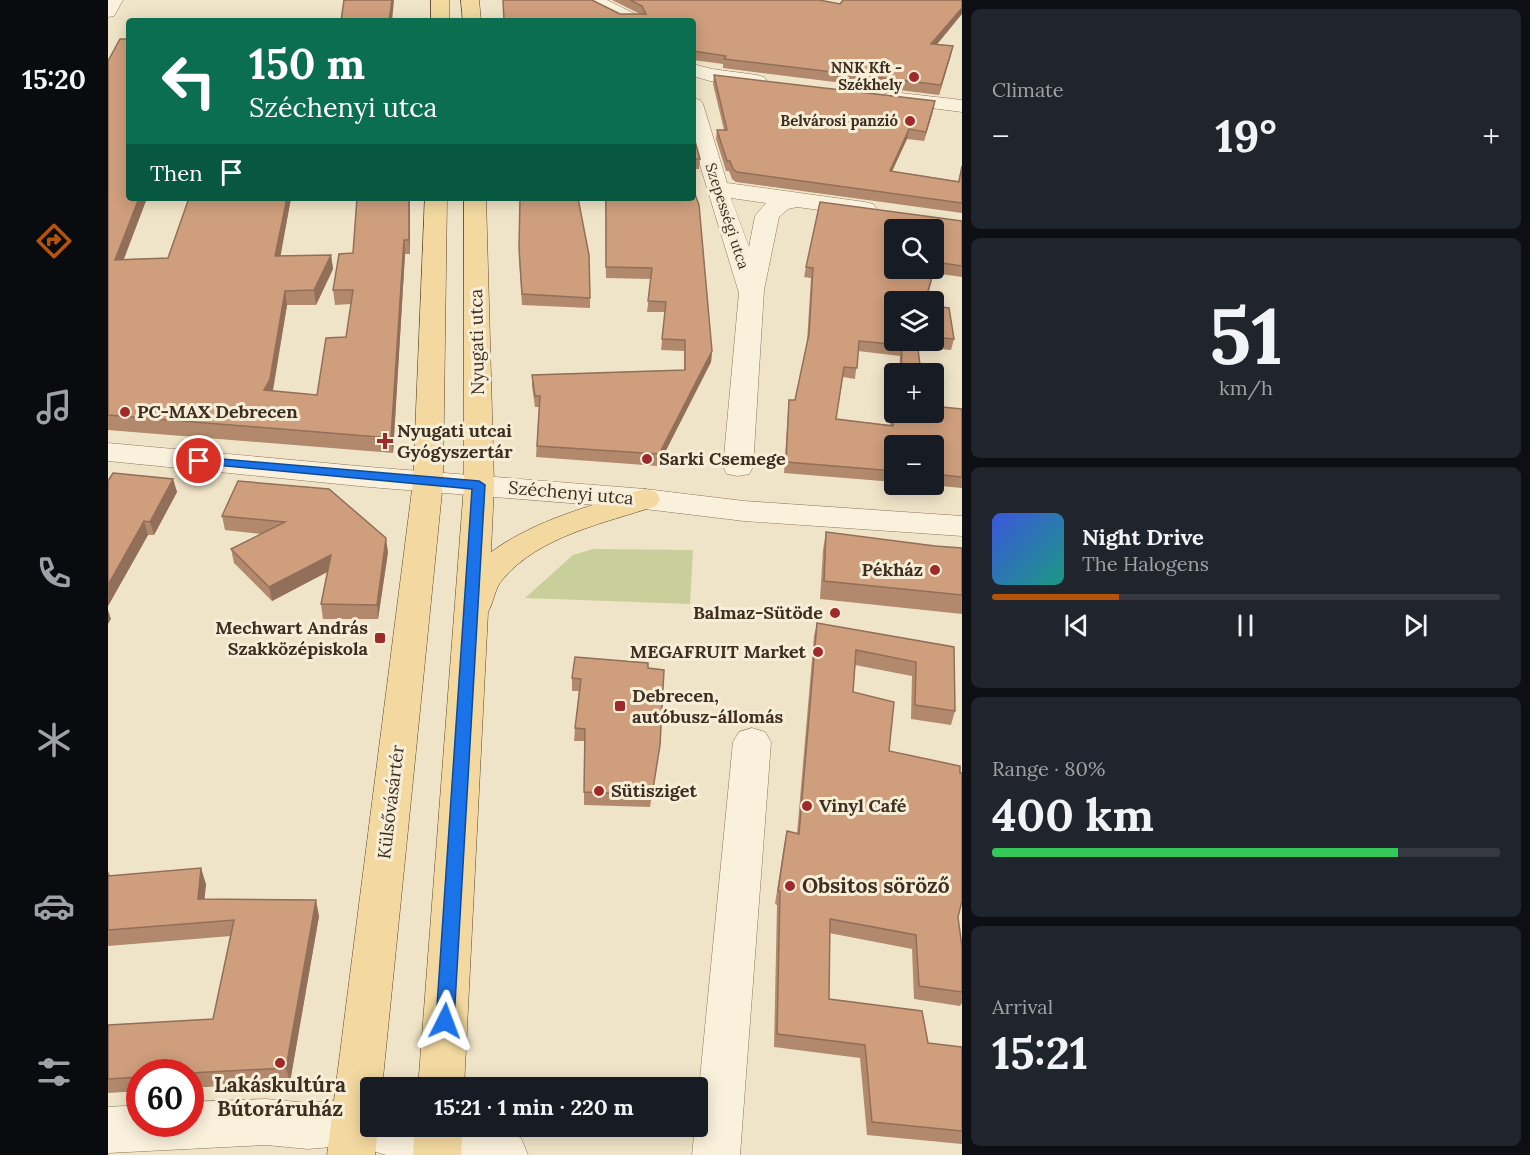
<!DOCTYPE html>
<html lang="en">
<head>
<meta charset="utf-8">
<style>
	:root { --surface:#171b24; --page:#20242c; --text:#f1f3f6; --muted:#9ea1a6; --line:#363941; --accent:#b45309 }
	body { margin:0; font-family:Lora,serif; background:var(--page); color:var(--text); height:100vh; display:flex; flex-direction:column; font-size:22px; white-space:nowrap }
	* { box-sizing:border-box; margin:0 }
	p { font-size:20px; color:var(--muted) }
	.icon { flex:none; width:33px; height:33px; fill:none; stroke:currentColor; stroke-width:2; stroke-linecap:round; stroke-linejoin:round }
	.map { position:relative; flex:1; overflow:hidden }
	.sheet { display:flex; flex-direction:column; gap:9px; padding:9px; background:#0d0f14; width:568px }
	.sheet>* { flex:none }
	.banner { position:absolute; left:18px; top:18px; width:570px; height:183px; border-radius:6px; box-shadow:0 3px 15px #0003; background:#0b6e4f; color:#fff; overflow:hidden }
	.buttons { position:absolute; left:776px; top:219px; display:grid; gap:12px }
	.buttons a { display:grid; place-items:center; width:60px; height:60px; border-radius:6px; background:var(--surface); box-shadow:0 3px 15px #0003; font-size:30px }
	.speed { position:absolute; left:18px; top:1059px; display:flex; gap:12px; font-size:30px; font-weight:700; text-align:center }
	.speed>* { display:grid; place-content:center; width:78px; height:78px; border-radius:50%; background:var(--surface); box-shadow:0 3px 15px #0003; line-height:1 }
	.speed .limit { border:9px solid #d22; background:#fff; color:#111 }
	.pin { position:absolute; display:grid; place-items:center; width:51px; height:51px; color:#fff; margin:-26px; border:3px solid #fff; border-radius:50%; box-shadow:0 2px 6px #0007 }
	.me { position:absolute; width:66px; margin:-33px; rotate:3deg; stroke-linejoin:round; filter:drop-shadow(0 0 4px #0008) }
	.turn { display:flex; align-items:center; gap:21px; height:126px; padding:0 24px; font-size:27px }
	.turn .icon { width:78px; height:78px; stroke-width:2.5 }
	.turn b { display:block; font-size:42px; line-height:51px }
	.then { display:flex; align-items:center; height:57px; padding:0 24px; background:#0003; gap:12px; font-size:22px }
	.big { font-size:45px; font-weight:700; line-height:1.1 }
	.sheet .tile { flex:1; display:flex; flex-direction:column; justify-content:center; gap:9px; min-width:0; padding:0 21px; border-radius:9px; background:var(--page) }
	.sheet .dial { align-items:center; gap:0 }
	.dial b { font-size:78px; line-height:1 }
	.song { display:flex; align-items:center; gap:18px }
	.cover { width:72px; height:72px; border-radius:9px; background:linear-gradient(135deg,hsl(230 70% 55%),hsl(170 70% 35%)) }
	.played { height:6px; border-radius:3px; background:linear-gradient(90deg,var(--accent) 25%,var(--line) 25%) }
	.keys { display:flex; justify-content:space-around; direction:ltr }
	.heat { display:flex; justify-content:space-between; align-items:center; font-size:33px; direction:ltr }
	.charge { height:9px; border-radius:4px; background:linear-gradient(90deg,#34c759 80%,var(--line) 0) }
	.trip { position:absolute; left:252px; top:1077px; width:348px; height:60px; border-radius:6px; background:var(--surface); box-shadow:0 3px 15px #0003; font-weight:700; line-height:60px; text-align:center }
	main { display:flex; flex:1; min-height:0 }
	.menu { display:flex; flex-direction:column; width:108px; justify-content:space-around; align-items:center; background:#090b0e; color:var(--muted) }
	.menu .icon { width:42px; height:42px }
	.menu .active { color:var(--accent) }
	.menu b { font-size:27px; color:var(--text) }
	.map>svg:first-child { display:block }
	.green { fill:#c9cf9b }
	.lines { fill:none; stroke-linecap:round; stroke-linejoin:round }
	.minor-casing { stroke:#8d765c; stroke-width:1 }
	.major-casing { stroke:#5b4430; stroke-width:1 }
	.minor { fill:#faf1dc; fill-rule:evenodd }
	.major { fill:#f3d9a0; fill-rule:evenodd }
	.wall { fill:#b2896c }
	.shaded-wall { fill:#916f58 }
	.building { fill:#cf9f7d; stroke:#916f58; stroke-width:1.5; fill-rule:evenodd }
	.route { fill:#1a73e8; stroke:#114b97; stroke-width:1.5 }
	.poi-dot { fill:#9e2a2b; stroke:#f7eed8; stroke-width:2 }
	.labels { text-anchor:middle; stroke-width:6; stroke-linejoin:round; paint-order:stroke }
	.far-poi-label { font-size:15px; font-weight:bold; fill:#3d2e20; stroke:#f7eed8; text-anchor:end }
	.far-street-label { font-size:15px; fill:#3d2e20; stroke:#f7eed8 }
	.street-label { font-size:18px; fill:#3d2e20; stroke:#f7eed8 }
	.poi-label { font-size:18px; font-weight:bold; fill:#3d2e20; stroke:#f7eed8; text-anchor:start }
	.near-poi-label { font-size:21px; font-weight:bold; fill:#3d2e20; stroke:#f7eed8; text-anchor:start }
</style>
</head>
<body>
<main>
<nav class="menu">
<b>15:20</b>
<svg class="icon active" aria-label="directions" viewBox="0 0 24 24"><path d="M12 3l9 9-9 9-9-9zM9 14v-3h6M13 9l2 2-2 2"/></svg>
<svg class="icon" aria-label="music" viewBox="0 0 24 24"><path d="M9 18V5l10-2v13"/><circle cx="6" cy="18" r="3"/><circle cx="16" cy="16" r="3"/></svg>
<svg class="icon" aria-label="phone" viewBox="0 0 24 24"><path d="M5 4h4l2 5-3 2q2 4 5 5l2-3 5 2v4C11 20 4 13 5 4z"/></svg>
<svg class="icon" aria-label="climate" viewBox="0 0 24 24"><path d="M12 3v18M4 7l16 10M4 17L20 7"/></svg>
<svg class="icon" aria-label="car" viewBox="0 0 24 24"><path d="M5 17H2v-5l4-1 3-4h7l3 4 3 1v5h-3M9 17h6M6 11h13"/><circle cx="7" cy="17" r="2"/><circle cx="17" cy="17" r="2"/></svg>
<svg class="icon" aria-label="filters" viewBox="0 0 24 24"><path d="M4 7h16M4 17h16"/><circle cx="9" cy="7" r="2"/><circle cx="15" cy="17" r="2"/></svg>
</nav>
<div class="map">
<svg width="854" height="1155" viewBox="0 0 854 1155">
	<rect width="100%" height="100%" fill="#f0e4c8"/>
	<polygon class="green" points="485,549 585,550 582,604 417,598 465,555"/>
	<g class="lines">
		<g class="minor-casing">
			<g id="minor">
				<polygon points="0,0 15,0 6,16 0,17"/>
				<polygon points="476,0 499,0 533,17 536,21 513,21 479,4"/>
				<polygon points="585,64 604,69 649,75 656,77 659,81 656,85 649,87 602,81 585,76"/>
				<polygon points="784,92 854,100 854,112 777,102 774,98 777,94"/>
				<path d="M585 98 592 100 595 104 619 183 757 202 765 204 769 209 765 214 757 216 689 207 680 209 671 217 656 290 645 467 641 474 630 476 619 474 615 467 631 293 585 142ZM623 198 658 203 647 216 641 247Z"/>
				<polygon points="0,443 261,467 537,489 636,501 854,516 854,536 636,521 537,509 261,487 0,461"/>
				<polygon points="644,728 657,732 663,742 632,1155 584,1155 587,1126 590,1126 590,1099 625,742 631,732"/>
				<path d="M158 1099 200 1103 246 1099 262 1104V1126C311 1126 367 1119 413 1138L420 1155H278L246 1145 200 1149 158 1145 0 1153V1107L32 1105V1124H82V1102Z"/>
			</g>
		</g>
		<g class="major-casing">
			<g id="major">
				<rect x="323" y="0" width="18" height="21"/>
				<polygon points="353,0 371,0 373,21 355,21"/>
				<polygon points="317,198 339,198 335,482 274,1088 262,1088 262,1126 270,1126 267,1155 219,1155 305,482"/>
				<path d="M356 198H378L386 485 383 552C426 521 476 508 526 492L537 489 548 492 552 499 548 506C497 523 431 536 395 579 387 587 386 602 380 612L356 1088H310L356 485Z"/>
				<polygon points="307,1126 355,1126 353,1155 305,1155"/>
			</g>
		</g>
		<use href="#minor" class="minor"/>
		<use href="#major" class="major"/>
	</g>
	<g class="wall">
		<polygon points="504,0 711,0 829,44 845,46 843,55 831,95 615,68 615,64 585,60 585,21 396,21 512,14 532,14"/>
		<polygon points="0,61 39,198 16,259 60,258 81,198 183,198 172,256 223,255 225,269 208,305 179,305 165,391 209,395 238,337 243,304 227,305 225,290 245,253 302,198 302,254 297,254 285,453 0,430"/>
		<polygon points="606,75 827,101 825,111 816,141 799,139 784,171 850,181 854,166 854,213 628,182 624,179 621,171 618,171 608,139 609,130 616,130 605,84"/>
		<polygon points="585,134 592,159 591,169 585,169"/>
		<polygon points="412,198 482,298 482,308 414,305 411,258"/>
		<polygon points="497,198 604,351 603,362 550,466 428,457 431,407 427,407 424,386 424,375 576,370 576,351 553,350 557,312 539,312 543,279 498,278"/>
		<polygon points="854,221 854,277 826,273 818,302 786,302 786,340 825,340 825,306 846,339 843,350 810,347 813,374 791,374 792,356 750,351 747,379 735,377 728,419 782,425 782,414 785,403 854,409 854,488 812,484 825,484 825,446 786,446 786,482 676,473 680,411 681,400 687,400 699,342 703,278 696,277 698,267"/>
		<polygon points="65,479 69,492 46,535 40,535 0,606 0,481"/>
		<polygon points="130,481 280,552 270,619 215,619 213,604 219,572 164,601 126,563 123,549 153,534 117,530 114,516"/>
		<polygon points="718,532 827,546 854,548 854,614 712,599 715,550"/>
		<polygon points="709,623 846,647 847,711 843,725 803,719 804,676 747,665 745,692 781,751 850,917 854,947 854,1003 852,1006 806,999 804,949 721,933 721,999 820,1043 854,1047 854,1144 759,1135 752,1058 666,1047 669,905 667,904 676,845 679,831 689,834 706,636"/>
		<polygon points="540,668 550,758 542,807 476,805 476,741 466,741 467,728 471,691 464,691 464,678"/>
		<polygon points="0,871 2,875 98,884 96,899 211,916 182,1082 82,1088 82,1072 32,1072 32,1091 0,1093 0,1025 105,1019 123,936 0,946"/>
	</g>
	<g class="shaded-wall">
		<polygon points="284,0 286,0 284,21 281,21"/>
		<polygon points="854,8 854,14 822,53 823,44"/>
		<polygon points="845,46 843,55 831,95 833,85"/>
		<polygon points="827,101 825,111 816,141 818,132"/>
		<polygon points="801,129 799,139 780,180 782,171"/>
		<polygon points="31,198 39,198 10,274 7,260"/>
		<polygon points="179,198 183,198 170,270 167,256"/>
		<polygon points="301,198 302,198 302,254 301,240"/>
		<polygon points="296,240 297,254 285,453 283,438"/>
		<polygon points="223,255 225,269 208,305 206,290"/>
		<polygon points="177,291 179,305 164,394 156,390"/>
		<polygon points="604,351 603,362 550,466 551,454"/>
		<polygon points="65,479 69,492 46,535 42,522"/>
		<polygon points="36,521 40,535 0,606 0,585"/>
		<polygon points="278,538 280,552 270,619 269,605"/>
		<polygon points="223,555 225,569 164,601 161,587"/>
		<polygon points="0,610 3,619 0,624"/>
		<polygon points="93,868 98,884 95,914 90,899"/>
		<polygon points="208,900 211,916 182,1082 178,1068"/>
	</g>
	<g class="building">
		<polygon points="236,0 284,0 281,21 233,21"/>
		<polygon points="395,0 484,0 512,14 538,14 534,6 522,0 711,0 732,4 735,0 854,0 854,8 823,44 845,46 833,85 616,59 618,56 585,51 585,21 396,21"/>
		<polygon points="12,39 21,39 21,198 31,198 7,260 60,258 81,198 179,198 167,256 223,255 206,290 177,291 162,379 156,390 209,395 218,338 238,337 245,290 225,290 231,254 245,253 249,198 301,198 301,240 296,240 283,438 0,415 0,61"/>
		<polygon points="606,75 827,101 818,132 801,129 782,171 851,182 854,166 854,203 629,172 625,169 622,161 619,161 609,130 619,130"/>
		<polygon points="585,134 592,159 585,159"/>
		<polygon points="585,189 591,205 604,351 551,454 429,446 432,396 427,396 424,375 577,370 577,340 554,339 558,302 540,301 544,268 498,267 498,198 585,198"/>
		<polygon points="412,198 470,198 481,255 482,298 414,294 411,248"/>
		<path d="M712 202 854 221V266L828 262 817 302H786V340H809L813 374H793L794 345 751 341 749 368 736 367 728 419 785 426V403H786V412H825V406L854 409V477L825 474V446H786V471L678 462 681 400H687L701 334 705 268 698 267ZM786 230H825V268H786Z"/>
		<polygon points="825,306 841,308 846,339 825,337"/>
		<polygon points="5,473 65,479 42,522 36,521 0,585 0,481"/>
		<polygon points="130,481 221,489 278,538 269,605 213,604 223,555 161,587 123,549 177,522 114,516"/>
		<polygon points="718,532 827,546 854,548 854,595 716,581"/>
		<polygon points="709,623 846,647 847,711 807,705 808,662 748,650 745,692 786,702 781,751 852,766 852,773 854,773 854,901 850,917 854,947 854,992 811,986 808,935 722,919 721,999 814,1011 820,1043 854,1047 854,1131 764,1122 757,1045 669,1034 672,891 670,891 679,831 691,834"/>
		<polygon points="467,657 540,663 540,668 556,670 552,745 544,795 476,792 477,729 467,728 473,679 464,678"/>
		<polygon points="93,868 90,899 208,900 178,1068 82,1073 82,1072 32,1072 32,1077 0,1079 0,1025 105,1019 126,920 0,930 0,876"/>
	</g>
	<polygon class="route" points="91,457 371,481 377,485 346,1021 344,1027 337,1030 331,1027 328,1021 364,489 86,463 84,461 86,458"/>
	<g class="poi-dot">
		<circle cx="806" cy="77" r="6"/>
		<circle cx="802" cy="121" r="6"/>
		<circle cx="17" cy="412" r="6"/>
		<path d="M274 432h6v6h6v6h-6v6h-6v-6h-6v-6h6z"/>
		<circle cx="539" cy="459" r="6"/>
		<circle cx="827" cy="570" r="6"/>
		<circle cx="727" cy="613" r="6"/>
		<rect x="266" y="632" width="12" height="12" rx="3"/>
		<circle cx="710" cy="652" r="6"/>
		<rect x="506" y="700" width="12" height="12" rx="3"/>
		<circle cx="491" cy="791" r="6"/>
		<circle cx="699" cy="806" r="6"/>
		<circle cx="682" cy="886" r="6"/>
		<circle cx="172" cy="1063" r="6"/>
	</g>
	<g class="labels">
		<g class="far-poi-label">
			<text x="794" y="73">NNK Kft -<tspan x="794" dy="17">Székhely</tspan></text>
			<text x="790" y="126">Belvárosi panzió</text>
		</g>
		<g class="far-street-label">
			<text transform="translate(619 216) rotate(72)" y="5">Szepességi utca</text>
		</g>
		<g class="street-label">
			<text transform="translate(369 342) rotate(-91)" y="6">Nyugati utca</text>
			<text transform="translate(463 493) rotate(5)" y="6">Széchenyi utca</text>
			<text transform="translate(283 802) rotate(-83)" y="6">Külsővásártér</text>
		</g>
		<g class="poi-label">
			<text x="29" y="418">PC-MAX Debrecen</text>
			<text x="289" y="437">Nyugati utcai<tspan x="289" dy="21">Gyógyszertár</tspan></text>
			<text x="551" y="465">Sarki Csemege</text>
			<text x="815" y="576" text-anchor="end">Pékház</text>
			<text x="715" y="619" text-anchor="end">Balmaz-Sütöde</text>
			<text x="260" y="634" text-anchor="end">Mechwart András<tspan x="260" dy="21">Szakközépiskola</tspan></text>
			<text x="698" y="658" text-anchor="end">MEGAFRUIT Market</text>
			<text x="524" y="702">Debrecen,<tspan x="524" dy="21">autóbusz-állomás</tspan></text>
			<text x="503" y="797">Sütisziget</text>
			<text x="711" y="812">Vinyl Café</text>
		</g>
		<g class="near-poi-label">
			<text x="694" y="893">Obsitos söröző</text>
			<text x="172" y="1092" text-anchor="middle">Lakáskultúra<tspan x="172" dy="24">Bútoráruház</tspan></text>
		</g>
	</g>
</svg>
<div class="buttons">
<a><svg class="icon" aria-label="search" viewBox="0 0 24 24"><circle cx="10" cy="10" r="6"/><path d="M15 15l6 6"/></svg></a>
<a><svg class="icon" aria-label="layers" viewBox="0 0 24 24"><path d="M12 4l9 5-9 5-9-5zM3 14l9 5 9-5"/></svg></a>
<a>+</a>
<a>−</a>
</div>
<div class="speed"><div class="limit">60</div></div>
<div class="pin" style="left:91px;top:461px;background:#d93025"><svg class="icon" aria-label="arrive" viewBox="0 0 24 24"><path d="M6 21V4h12l-3 4 3 4H6"/></svg></div>
<svg class="me" style="left:337px;top:1021px" viewBox="-20 -20 40 40"><path d="M0-17L14 15 0 8-14 15z" fill="#1a73e8" stroke="#fff" stroke-width="4"/></svg>
<div class="trip">15:21 · 1 min · 220 m</div>
<div class="banner">
<div class="turn"><svg class="icon" aria-label="left" viewBox="0 0 24 24"><path d="M17 20v-9H6M10 6l-5 5 5 5"/></svg><div><b>150 m</b>Széchenyi utca</div></div>
<div class="then">Then<svg class="icon" aria-label="arrive" viewBox="0 0 24 24"><path d="M6 21V4h12l-3 4 3 4H6"/></svg></div>
</div>
</div>
<section class="sheet">
<div class="tile"><p>Climate</p>
<div class="heat"><a>−</a><b class="big">19°</b><a>+</a></div>
</div>
<div class="tile dial"><b>51</b><p>km/h</p></div>
<div class="tile">
<div class="song"><i class="cover"></i><div><b>Night Drive</b><p>The Halogens</p></div></div>
<div class="played"></div>
<div class="keys"><svg class="icon" aria-label="previous" viewBox="0 0 24 24"><path d="M18 5L8 12l10 7zM5 5v14"/></svg><svg class="icon" aria-label="pause" viewBox="0 0 24 24"><path d="M8 5v14M16 5v14"/></svg><svg class="icon" aria-label="next" viewBox="0 0 24 24"><path d="M6 5l10 7-10 7zM19 5v14"/></svg></div>
</div>
<div class="tile"><p>Range · 80%</p><b class="big">400 km</b><div class="charge"></div></div>
<div class="tile"><p>Arrival</p><b class="big">15:21</b></div>
</section>
</main>
</body>
</html>
